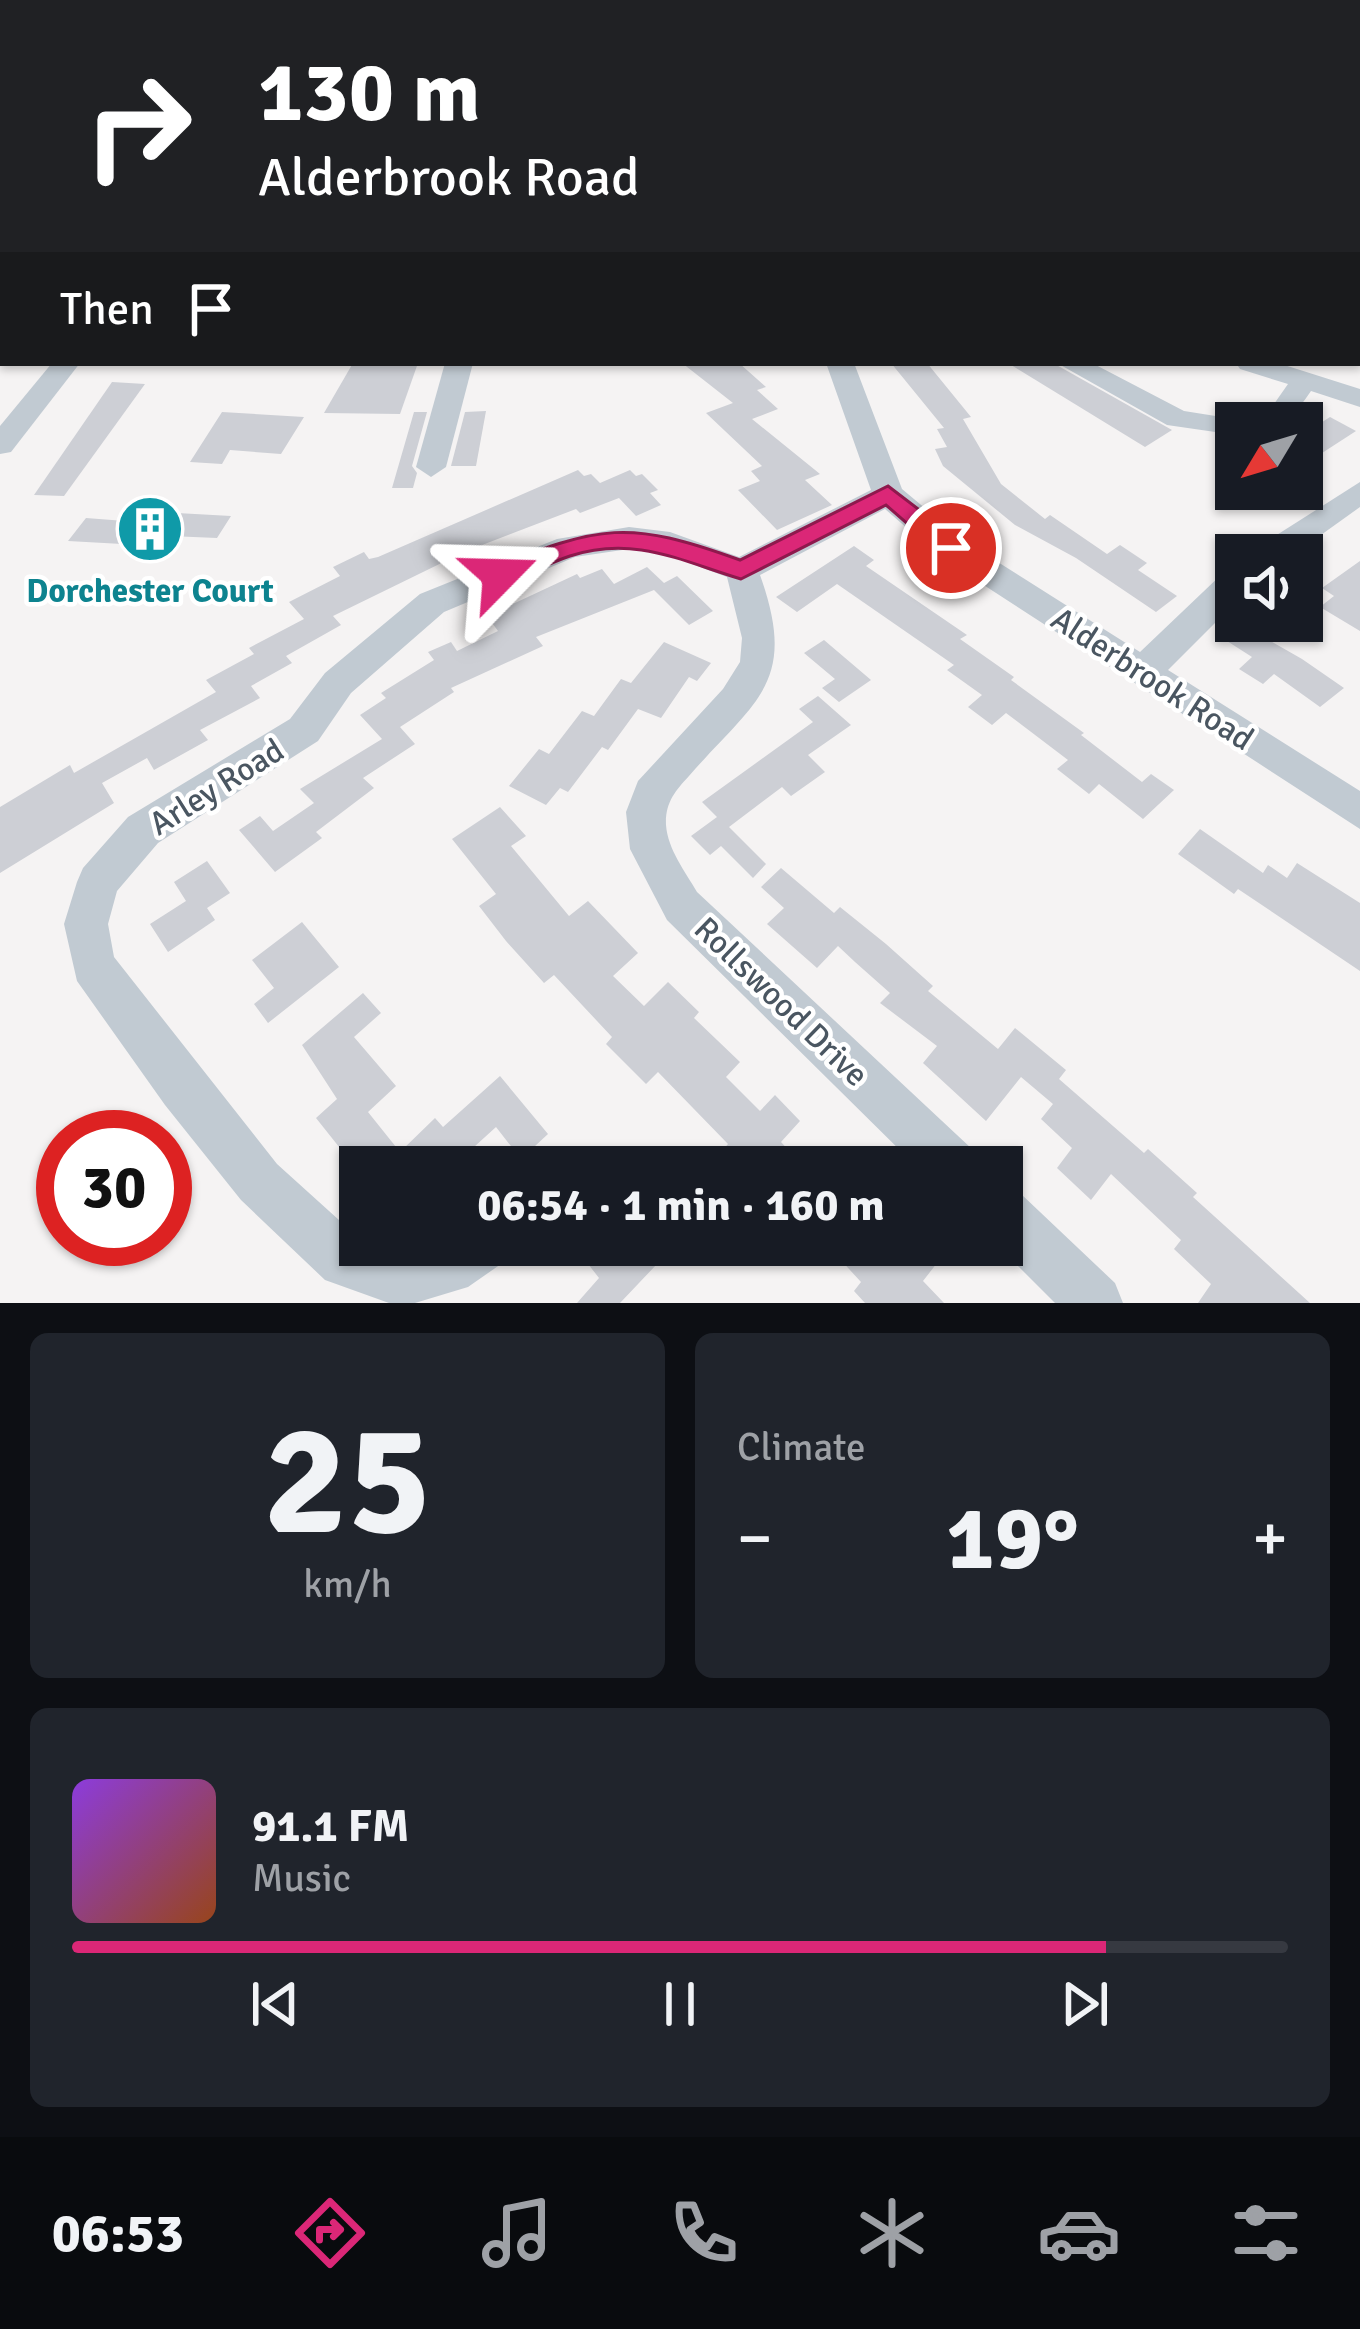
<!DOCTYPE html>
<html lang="en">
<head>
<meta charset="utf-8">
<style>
	:root { --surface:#171b24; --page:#20242c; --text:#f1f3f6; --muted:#9ea1a6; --line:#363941; --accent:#db2777 }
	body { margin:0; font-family:Signika,sans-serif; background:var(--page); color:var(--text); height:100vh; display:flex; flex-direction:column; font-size:45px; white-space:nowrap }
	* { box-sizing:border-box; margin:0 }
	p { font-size:39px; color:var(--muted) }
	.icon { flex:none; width:66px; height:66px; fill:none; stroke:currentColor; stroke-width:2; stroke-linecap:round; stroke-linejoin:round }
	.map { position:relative; height:1303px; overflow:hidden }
	.side { display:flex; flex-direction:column; gap:30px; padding:30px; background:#0d0f14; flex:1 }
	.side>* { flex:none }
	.top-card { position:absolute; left:0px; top:0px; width:1362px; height:366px; box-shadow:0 3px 9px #0004; background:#202124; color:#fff; overflow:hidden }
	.needle { width:78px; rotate:232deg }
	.controls { position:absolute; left:1215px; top:402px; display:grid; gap:24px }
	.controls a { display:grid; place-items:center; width:108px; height:108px; border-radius:0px; background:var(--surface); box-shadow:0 3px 9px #0004; font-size:60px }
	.speed { position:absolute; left:36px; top:1110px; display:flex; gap:24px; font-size:60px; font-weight:700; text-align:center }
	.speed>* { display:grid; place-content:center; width:156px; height:156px; border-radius:50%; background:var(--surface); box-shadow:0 3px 9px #0004; line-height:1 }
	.speed .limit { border:18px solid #d22; background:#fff; color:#111 }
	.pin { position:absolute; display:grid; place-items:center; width:102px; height:102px; color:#fff; margin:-51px; border:6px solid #fff; border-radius:50%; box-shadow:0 3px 12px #0007 }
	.me { position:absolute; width:132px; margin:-66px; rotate:68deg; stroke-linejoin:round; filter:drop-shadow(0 0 9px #0008) }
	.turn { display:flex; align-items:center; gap:42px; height:252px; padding:0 60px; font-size:54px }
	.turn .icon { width:156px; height:156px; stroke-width:2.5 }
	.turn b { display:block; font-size:84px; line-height:102px }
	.then { display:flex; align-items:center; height:114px; padding:0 60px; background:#0003; gap:24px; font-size:45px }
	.big { font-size:90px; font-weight:700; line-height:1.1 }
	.side .widget { flex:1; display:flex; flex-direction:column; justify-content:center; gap:18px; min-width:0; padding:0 42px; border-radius:18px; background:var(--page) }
	.side .dial { align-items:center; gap:0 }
	.dial b { font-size:156px; line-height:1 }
	.song { display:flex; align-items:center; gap:36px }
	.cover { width:144px; height:144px; border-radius:18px; background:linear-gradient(135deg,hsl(270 70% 55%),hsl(20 70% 35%)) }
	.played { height:12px; border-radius:6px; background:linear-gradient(90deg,var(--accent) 85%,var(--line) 85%) }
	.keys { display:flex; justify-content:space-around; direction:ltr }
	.heat { display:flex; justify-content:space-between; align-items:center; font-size:66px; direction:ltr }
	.side .tiles { flex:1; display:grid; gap:30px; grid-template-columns:1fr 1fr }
	.widget:last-child { grid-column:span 2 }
	.trip { position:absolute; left:339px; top:1146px; width:684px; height:120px; border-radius:0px; background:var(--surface); box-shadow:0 3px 9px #0004; font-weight:700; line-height:120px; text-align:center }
	.menu { display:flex; height:192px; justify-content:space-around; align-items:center; background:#090b0e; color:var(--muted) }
	.menu .icon { width:84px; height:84px }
	.menu .on { color:var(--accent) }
	.menu b { font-size:54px; color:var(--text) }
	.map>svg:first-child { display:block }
	.green { fill:#c3f1d5 }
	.building { fill:#cdcfd5 }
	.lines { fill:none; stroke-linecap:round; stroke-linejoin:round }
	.minor { fill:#c1cad2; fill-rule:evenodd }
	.major { fill:#b3c2d1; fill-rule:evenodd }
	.rail-casing { stroke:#b5b8bd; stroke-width:8 }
	.rail { stroke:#fff; stroke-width:4.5; stroke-dasharray:12; stroke-linecap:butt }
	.route { fill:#db2777; stroke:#8e194d; stroke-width:3 }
	.labels { text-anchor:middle; stroke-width:9; stroke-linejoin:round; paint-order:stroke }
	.culture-label { font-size:33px; font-weight:bold; fill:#0d838f; stroke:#fff }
	.street-label { font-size:33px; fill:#4a5661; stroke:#fff }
</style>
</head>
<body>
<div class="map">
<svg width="1360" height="1303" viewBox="0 0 1360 1303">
	<rect width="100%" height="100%" fill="#f5f3f3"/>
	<polygon class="green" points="254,0 1197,0 250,3"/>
	<g class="building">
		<polygon points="353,363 418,363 400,414 324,413"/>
		<polygon points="682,363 739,363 766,387 757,390 778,409 752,419 820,474 805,480 832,505 777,530 738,490 760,481 751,471 762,466 706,413 733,403"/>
		<polygon points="891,363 927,363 971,417 963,419 1001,484 1045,519 1050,515 1107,554 1120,545 1147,563 1138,570 1177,596 1156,612 1076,558 1015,525 943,466 935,449 947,447 937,429 944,428"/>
		<polygon points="1008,363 1053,363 1172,430 1145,447"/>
		<polygon points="112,382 145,384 64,496 34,495"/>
		<polygon points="486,411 476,466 451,466 465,412"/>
		<polygon points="222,412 304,417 281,454 230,450 222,464 190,462"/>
		<polygon points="414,412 427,412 412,466 417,473 413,488 392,488"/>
		<polygon points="1330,417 1356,431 1302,466 1302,435"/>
		<polygon points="578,470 584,476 591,474 600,483 630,470 636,476 642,474 658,490 650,493 661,505 636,516 619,498 580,513 576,509 464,552 333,616 341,625 286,656 292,663 251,686 260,698 200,730 208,740 154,770 147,758 102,783 114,803 0,873 0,807 70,765 74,773 216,692 206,680 254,654 249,648 304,619 289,602 340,576 333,567 364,552 369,559 378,557"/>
		<polygon points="159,512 231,516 217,538 146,535 140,545 68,541 86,518 151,523"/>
		<polygon points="854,546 874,560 866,566 967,635 960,639 1014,677 1011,680 1084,733 1081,735 1142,782 1151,774 1174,790 1143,819 1099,784 1089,794 1057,769 1068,760 1006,713 992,725 968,707 982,695 947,670 954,665 837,584 797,612 776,597"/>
		<polygon points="1360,561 1360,631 1320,607 1334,596 1322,588"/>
		<polygon points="647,567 664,583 677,576 713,611 689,625 654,590 536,637 543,646 451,688 454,692 400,727 415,744 363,778 374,788 316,832 322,838 275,872 239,830 260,816 273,831 314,803 300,789 382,739 360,715 386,698 381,693 434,660 428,652 451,642 457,651 498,631 487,616 577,574 580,578 602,569 614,584"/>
		<polygon points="1244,626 1302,659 1344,688 1320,707 1274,674 1263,684 1239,669 1252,657 1227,641"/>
		<polygon points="824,640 871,680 839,702 822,688 835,679 804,653"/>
		<polygon points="664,642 711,663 697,681 689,677 661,718 638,709 608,750 602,747 568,792 560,788 546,805 509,786 539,749 549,754 582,711 594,716 621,679 631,683"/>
		<polygon points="818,696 851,725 808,755 825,772 791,796 782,787 729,827 766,864 753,878 721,846 710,855 691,836 717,817 702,802 813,722 799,709"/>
		<polygon points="500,807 526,836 511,846 569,916 588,901 638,953 613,976 644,1006 668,982 699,1012 694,1018 740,1062 726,1077 760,1111 775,1095 800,1121 781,1142 804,1167 735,1167 721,1152 728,1144 658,1072 646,1084 606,1044 612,1037 554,975 544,983 506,941 479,906 496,894 452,839"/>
		<polygon points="1200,829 1263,873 1268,865 1287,878 1297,863 1360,903 1360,971 1238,889 1234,894 1178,854"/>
		<polygon points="207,861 230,893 207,908 215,920 168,952 150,924 186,901 174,882"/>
		<polygon points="781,868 834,913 840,907 886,944 933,986 928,991 998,1049 1015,1028 1066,1070 1059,1079 1144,1153 1148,1149 1197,1193 1193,1197 1310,1303 1198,1303 1211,1284 1174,1249 1181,1240 1111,1174 1091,1200 1057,1168 1072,1148 1041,1119 1053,1104 1021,1077 986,1121 923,1063 937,1046 880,1003 890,993 855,962 838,946 817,968 767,924 784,908 761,887"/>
		<polygon points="302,922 339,967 268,1023 254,1004 274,988 252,960"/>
		<polygon points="363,993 381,1013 354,1037 396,1086 368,1112 400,1152 435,1118 443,1127 500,1076 548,1134 521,1159 496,1127 452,1167 355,1167 316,1118 337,1099 302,1045"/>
		<polygon points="599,1245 675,1245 620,1303 577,1303 599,1278 585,1260"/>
		<polygon points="827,1245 951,1245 923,1281 944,1303 865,1303 854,1291 861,1282"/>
	</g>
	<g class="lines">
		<g class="minor">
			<rect x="0" y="47" width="3" height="10"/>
			<polygon points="52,363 80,363 11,452 0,454 0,426"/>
			<polygon points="445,363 473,363 446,467 431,477 416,467"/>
			<path d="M826 363H854L902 489 963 540 1140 652 1224 572 1236 569V602L1168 670 1360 791V829L939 556 885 509 760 575C799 684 755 700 689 776 675 791 665 803 666 825 668 850 685 871 697 892L972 1149 980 1167H917L667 920 630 849 626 812 638 781 723 689 740 662 742 638 727 577 665 554 629 549 575 557 444 612 351 693 318 741 158 843 117 891 108 924 114 957 277 1164 360 1239V1245L399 1252 429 1245H509L501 1264 468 1287 415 1303H389L325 1280 241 1200 165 1105 77 981 64 924 77 882 83 868 128 817 290 719 325 673 420 594 557 539 629 527 670 532 739 557 871 490Z"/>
			<path d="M1057 363H1092L1184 411 1247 421 1274 404 1288 384 1240 369 1236 363H1278L1360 389V407L1311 391C1286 428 1278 423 1236 423V435L1167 425Z"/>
			<polygon points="1360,482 1360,507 1293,555 1253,555 1258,547"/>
			<polygon points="1002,1187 1021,1194 1115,1283 1123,1303 1055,1303 997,1245 1002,1245"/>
		</g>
		<g class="major">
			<rect x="0" y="108" width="3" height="15"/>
			<rect x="1359" y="202" width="1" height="16"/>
		</g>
		<g class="rail-casing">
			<polyline id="rail" points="218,3 222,0"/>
		</g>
		<use href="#rail" class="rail"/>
	</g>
	<path class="route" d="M888 486 960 541 963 548 960 554H942L886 505 741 579C681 561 634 535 570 556 546 564 524 577 500 584L488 575 491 569C600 525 628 519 740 560Z"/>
	<defs>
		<g id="building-disc" transform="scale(3.45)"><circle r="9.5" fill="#0f9aa8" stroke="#fff"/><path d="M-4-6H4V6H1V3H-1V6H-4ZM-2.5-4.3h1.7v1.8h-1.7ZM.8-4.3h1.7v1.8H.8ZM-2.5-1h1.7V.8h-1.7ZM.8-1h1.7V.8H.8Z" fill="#fff"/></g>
	</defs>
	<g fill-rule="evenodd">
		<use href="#building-disc" x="150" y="529"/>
	</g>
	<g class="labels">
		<g class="culture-label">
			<text x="150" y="602">Dorchester Court</text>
		</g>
		<g class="street-label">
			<text transform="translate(1153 678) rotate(33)" y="12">Alderbrook Road</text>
			<text transform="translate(216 786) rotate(-32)" y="12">Arley Road</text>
			<text transform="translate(782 1001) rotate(44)" y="12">Rollswood Drive</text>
		</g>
	</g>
</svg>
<div class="controls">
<a><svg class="needle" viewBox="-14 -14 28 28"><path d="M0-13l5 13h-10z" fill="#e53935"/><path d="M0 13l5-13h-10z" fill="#9ea1a6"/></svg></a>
<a><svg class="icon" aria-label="sound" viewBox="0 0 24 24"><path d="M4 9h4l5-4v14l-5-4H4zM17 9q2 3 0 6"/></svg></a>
</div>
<div class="speed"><div class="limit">30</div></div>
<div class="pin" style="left:951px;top:548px;background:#d93025"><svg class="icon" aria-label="arrive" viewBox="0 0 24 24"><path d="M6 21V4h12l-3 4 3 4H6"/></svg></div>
<svg class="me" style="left:500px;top:575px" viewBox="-20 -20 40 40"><path d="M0-17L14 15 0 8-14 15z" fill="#db2777" stroke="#fff" stroke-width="4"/></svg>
<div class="trip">06:54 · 1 min · 160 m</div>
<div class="top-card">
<div class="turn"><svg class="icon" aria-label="right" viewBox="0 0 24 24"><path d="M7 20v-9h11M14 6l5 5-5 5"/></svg><div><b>130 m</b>Alderbrook Road</div></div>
<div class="then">Then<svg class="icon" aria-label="arrive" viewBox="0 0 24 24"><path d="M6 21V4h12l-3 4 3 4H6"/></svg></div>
</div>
</div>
<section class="side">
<div class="tiles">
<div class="widget dial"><b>25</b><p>km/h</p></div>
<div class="widget"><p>Climate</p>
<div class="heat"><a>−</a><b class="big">19°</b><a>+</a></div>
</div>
<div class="widget">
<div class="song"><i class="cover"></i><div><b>91.1 FM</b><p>Music</p></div></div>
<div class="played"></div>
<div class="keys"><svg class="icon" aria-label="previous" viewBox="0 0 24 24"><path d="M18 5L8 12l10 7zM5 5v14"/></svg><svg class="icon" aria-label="pause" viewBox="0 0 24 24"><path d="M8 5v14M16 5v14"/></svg><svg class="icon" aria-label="next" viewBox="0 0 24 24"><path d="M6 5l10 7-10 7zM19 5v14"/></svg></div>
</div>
</div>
</section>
<nav class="menu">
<b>06:53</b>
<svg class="icon on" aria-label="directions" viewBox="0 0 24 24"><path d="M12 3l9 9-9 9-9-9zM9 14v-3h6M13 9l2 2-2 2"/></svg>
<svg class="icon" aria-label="music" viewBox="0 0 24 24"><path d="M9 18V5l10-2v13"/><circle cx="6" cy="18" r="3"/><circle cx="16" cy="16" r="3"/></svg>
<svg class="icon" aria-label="phone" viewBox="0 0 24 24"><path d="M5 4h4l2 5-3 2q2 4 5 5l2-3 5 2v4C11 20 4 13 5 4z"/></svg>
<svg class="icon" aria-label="climate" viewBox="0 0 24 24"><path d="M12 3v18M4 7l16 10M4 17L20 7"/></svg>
<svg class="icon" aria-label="car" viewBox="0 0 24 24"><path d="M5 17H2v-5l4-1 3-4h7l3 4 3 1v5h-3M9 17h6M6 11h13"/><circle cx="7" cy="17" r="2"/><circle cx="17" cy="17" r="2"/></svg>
<svg class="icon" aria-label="filters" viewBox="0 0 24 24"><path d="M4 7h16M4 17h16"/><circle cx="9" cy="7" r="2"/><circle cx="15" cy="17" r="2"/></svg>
</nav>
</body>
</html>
